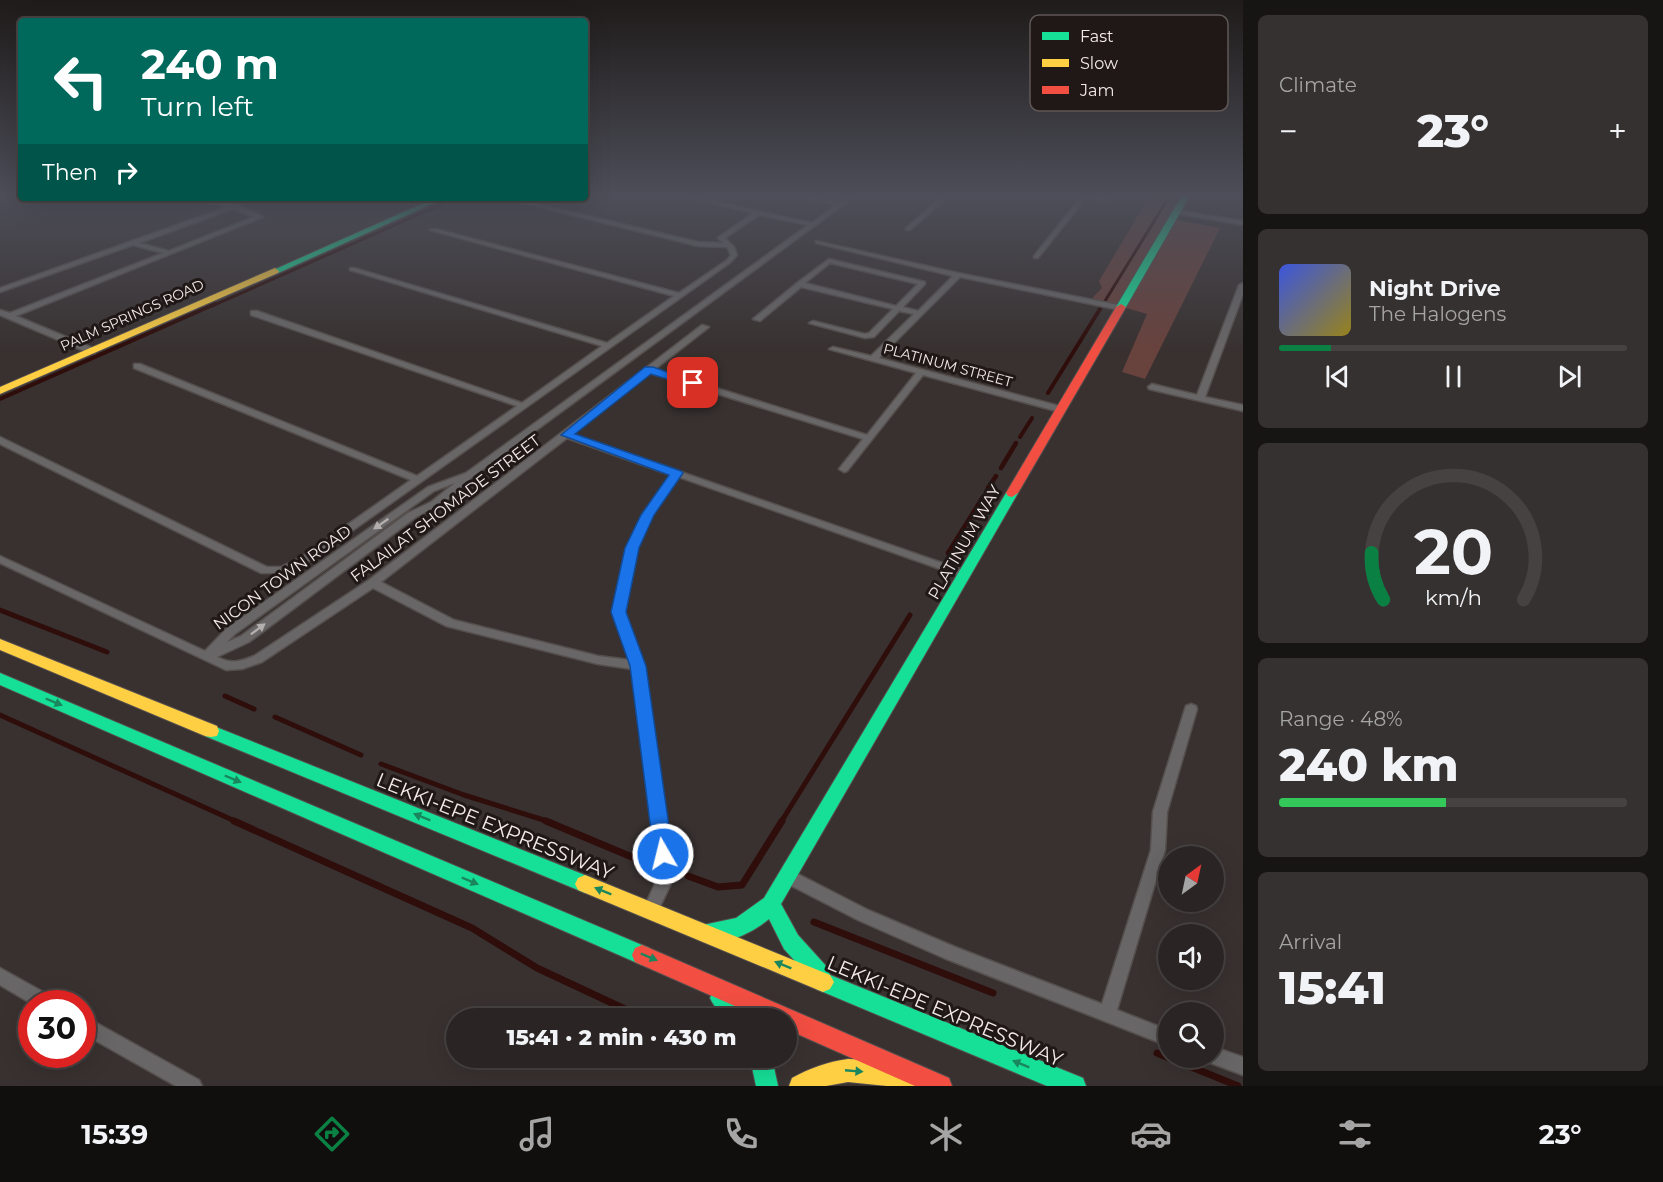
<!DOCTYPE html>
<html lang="en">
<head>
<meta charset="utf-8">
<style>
	:root { --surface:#2a2524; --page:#363131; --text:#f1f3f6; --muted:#a5a5a6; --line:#464241; --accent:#0b8043 }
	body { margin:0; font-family:Montserrat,sans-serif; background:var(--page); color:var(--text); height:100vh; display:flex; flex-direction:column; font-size:22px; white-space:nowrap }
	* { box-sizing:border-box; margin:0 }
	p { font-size:20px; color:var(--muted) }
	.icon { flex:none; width:33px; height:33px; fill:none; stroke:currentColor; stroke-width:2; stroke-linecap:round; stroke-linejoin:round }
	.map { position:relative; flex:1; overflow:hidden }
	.details { display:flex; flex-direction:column; gap:15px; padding:15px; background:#171414; width:420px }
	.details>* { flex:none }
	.guide { position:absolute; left:18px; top:18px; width:570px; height:183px; border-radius:6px; box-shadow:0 6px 24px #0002,0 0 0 2px var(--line); background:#00695c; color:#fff; overflow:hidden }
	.needle { width:39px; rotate:33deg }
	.tools { position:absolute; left:1158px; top:846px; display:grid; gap:12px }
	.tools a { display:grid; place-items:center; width:66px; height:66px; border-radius:50%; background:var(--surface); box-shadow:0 6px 24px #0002,0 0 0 2px var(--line); font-size:30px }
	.speed { position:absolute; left:18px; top:990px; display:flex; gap:12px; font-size:30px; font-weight:700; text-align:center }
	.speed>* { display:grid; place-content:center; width:78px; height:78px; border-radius:50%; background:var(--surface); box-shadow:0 6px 24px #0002,0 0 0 2px var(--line); line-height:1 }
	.speed .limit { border:9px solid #d22; background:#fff; color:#111 }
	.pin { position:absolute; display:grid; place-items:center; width:51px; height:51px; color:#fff; margin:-26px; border-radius:12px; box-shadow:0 3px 9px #0006 }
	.me { position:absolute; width:66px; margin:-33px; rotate:352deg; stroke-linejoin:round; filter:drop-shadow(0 0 4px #0008) }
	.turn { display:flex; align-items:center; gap:21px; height:126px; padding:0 24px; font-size:27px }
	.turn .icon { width:78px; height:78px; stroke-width:2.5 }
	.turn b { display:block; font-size:42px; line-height:51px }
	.then { display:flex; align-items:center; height:57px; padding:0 24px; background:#0003; gap:12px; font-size:22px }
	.big { font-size:45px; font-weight:800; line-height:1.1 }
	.details .tile { flex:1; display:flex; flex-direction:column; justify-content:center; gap:9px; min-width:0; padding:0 21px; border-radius:9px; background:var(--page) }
	.details .dial { align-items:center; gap:0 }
	.dial svg { height:156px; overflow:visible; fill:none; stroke:var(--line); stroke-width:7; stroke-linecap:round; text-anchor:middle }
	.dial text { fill:var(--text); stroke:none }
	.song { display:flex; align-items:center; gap:18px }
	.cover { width:72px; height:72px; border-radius:9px; background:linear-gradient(135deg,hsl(230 70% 55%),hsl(50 70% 35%)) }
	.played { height:6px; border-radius:3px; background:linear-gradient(90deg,var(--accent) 15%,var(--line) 15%) }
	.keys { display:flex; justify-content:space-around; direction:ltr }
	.heat { display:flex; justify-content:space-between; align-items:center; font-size:33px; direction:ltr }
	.charge { height:9px; border-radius:4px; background:linear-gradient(90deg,#34c759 48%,var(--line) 0) }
	.trip { position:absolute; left:446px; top:1008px; width:351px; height:60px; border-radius:30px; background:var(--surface); box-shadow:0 6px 24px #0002,0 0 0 2px var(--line); font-weight:800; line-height:60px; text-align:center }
	.menu { display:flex; height:96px; justify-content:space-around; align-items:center; background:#110f0e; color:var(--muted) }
	.menu .icon { width:42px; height:42px }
	.menu .current { color:var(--accent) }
	.menu b { font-size:27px; color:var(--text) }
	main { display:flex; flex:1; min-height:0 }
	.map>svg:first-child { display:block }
	.green { fill:#68423d }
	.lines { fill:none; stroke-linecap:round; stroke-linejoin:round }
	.stream-far4 { stroke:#2e0d0a; stroke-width:3 }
	.stream-far3 { stroke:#2e0d0a; stroke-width:4 }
	.stream-far2 { stroke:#2e0d0a; stroke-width:4.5 }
	.stream-far1 { stroke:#2e0d0a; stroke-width:5 }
	.stream { stroke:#2e0d0a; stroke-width:7 }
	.street-casing { stroke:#554f4e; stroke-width:3 }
	.fast-casing { stroke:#554f4e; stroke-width:2 }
	.slow-casing { stroke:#554f4e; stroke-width:2 }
	.jam-casing { stroke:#554f4e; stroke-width:2 }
	.street { fill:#686666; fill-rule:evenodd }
	.fast { fill:#16e098; fill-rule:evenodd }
	.slow { fill:#ffcf43; fill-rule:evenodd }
	.jam { fill:#f24e42; fill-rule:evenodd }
	.wall { fill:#645f5d }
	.shaded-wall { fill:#514d4c }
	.oneway { fill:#b4afae }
	.oneway2 { fill:#1a865e }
	.route { fill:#1a73e8; stroke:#114b97; stroke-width:1.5 }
	.labels { text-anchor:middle; stroke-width:6; stroke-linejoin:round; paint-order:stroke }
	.far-street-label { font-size:14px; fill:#f3eae8; stroke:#1f1817 }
	.street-label { font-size:16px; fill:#f3eae8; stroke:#1f1817 }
	.near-street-label { font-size:20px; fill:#f3eae8; stroke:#1f1817 }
	.key { fill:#1f1817; stroke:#5f5756; stroke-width:1.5 }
	.key-label { font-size:16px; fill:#f3eae8 }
</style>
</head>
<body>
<main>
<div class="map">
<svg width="1243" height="1086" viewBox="0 0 1243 1086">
	<rect width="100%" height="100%" fill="#383130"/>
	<polygon class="green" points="1149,197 1183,197 1167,218 1220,228 1145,379 1122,372 1147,314 1092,298 1102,288 1099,281"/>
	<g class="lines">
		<g class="stream-far4">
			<polyline points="1105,301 1169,197"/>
			<polyline points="212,306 456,198"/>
		</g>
		<g class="stream-far3">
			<polyline points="1048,393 1100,309"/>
			<polyline points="0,399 215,304"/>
			<polyline points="1020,437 1032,418"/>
		</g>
		<g class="stream-far2">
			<polyline points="1001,468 1016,443"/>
			<polyline points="988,488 996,476"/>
			<polyline points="948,553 983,497"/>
		</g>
		<g class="stream-far1">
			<polyline points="0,610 107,652"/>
			<polyline points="225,696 254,709"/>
			<polyline points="0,715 237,822"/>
			<polyline points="275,717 361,755"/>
			<polyline points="381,764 464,795 550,822"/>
			<polyline points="781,822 910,615"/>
		</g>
		<g class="stream">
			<polyline points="234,821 472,928 537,968 644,1018"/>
			<polyline points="546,821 639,860"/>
			<polyline points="688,876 718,887 742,885 782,821"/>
			<polyline points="814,922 993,993"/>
			<polyline points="1157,1053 1238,1086"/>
		</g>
		<g class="street-casing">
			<g id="street">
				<path d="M686 197H695L812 223 836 205 805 199 802 197H812L840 202 848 197H854L471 478 446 501 416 517 249 642 217 657C232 664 239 662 254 656L369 580 702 325 709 327 655 369 867 435 916 373 829 349 833 347 871 356 914 314 899 311 874 337 865 338 809 323 813 321 865 334 869 333 893 309 801 287 760 321 753 319 797 283 829 259 925 282V284L903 307 918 311 953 276 816 243V241L958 273 1123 306 1124 308 1120 310 960 277 879 358 1063 407 1064 409 1060 412 923 375 847 471 844 472 839 469 863 439 650 373 572 434 968 572 969 574 968 576H960L679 477 652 515 637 548 625 612 644 666 674 877 656 915 651 917 646 915 643 910 658 877 632 669 598 664 446 626 373 588 262 662 242 669 226 670 0 563V556L205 651 227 628 428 487 466 473 808 225 759 215 725 238 734 247 737 255 731 262 311 560 283 573H261L0 444V437L267 567H281L303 556 411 480 134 368V364H140L417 476 517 406 251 315V311H257L522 403 602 346 350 270V268H354L607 343 674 296 430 230 435 229 679 293 727 260 731 255 727 247 698 246 503 198H513L698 242 723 243 718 238 719 237 753 213ZM830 263 918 284 896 306 805 283ZM567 438 671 475 642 515 627 548 613 612 630 660 598 656 454 620 381 582ZM455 483 431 502 408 513 241 636 227 642 235 634 434 491Z"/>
				<polygon points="942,197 948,197 910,230 906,230 906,228"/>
				<polygon points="1081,197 1099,197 1114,200 1111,202 1086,198 1038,258 1034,258 1034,256"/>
				<path d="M197 198C218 198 246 206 263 217L16 316 95 349V353H89L0 315V310L10 313 163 253 133 245 0 292V288L227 207ZM233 209 254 217 169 251 139 243Z"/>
				<polygon points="1176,210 1243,221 1243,225 1174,213 1174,211"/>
				<polygon points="1243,283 1243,294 1205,397 1243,405 1243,411 1149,389 1148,387 1152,384 1197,395 1239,285"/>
				<polygon points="1191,704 1196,706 1197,709 1167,812 1165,850 1117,1010 1168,1030 1168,1046 944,958 858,920 782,881 780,876 782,871 787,869 792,871 868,910 955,947 1102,1004 1151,850 1153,812 1185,709 1186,706"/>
				<polygon points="0,968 54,998 56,1004 32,1004 0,985"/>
				<polygon points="82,1015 199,1080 202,1086 176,1086 82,1033"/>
				<polygon points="1214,1047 1243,1057 1243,1075 1208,1062 1206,1058 1214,1058"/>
			</g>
		</g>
		<g class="fast-casing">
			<g id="fast">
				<polygon points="1181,197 1189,197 1126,307 1118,309 1116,307"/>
				<polygon points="435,198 445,198 278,273 271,271"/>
				<path d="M1012 489 1018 493 781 904 798 935 827 967 830 975 1083 1078 1086 1086H1047L816 989 813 981 784 949 769 919C752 933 724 947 703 939L700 932 703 925 736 918 764 898 1006 493Z"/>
				<polygon points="0,673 649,948 652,955 649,962 642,965 635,962 0,685"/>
				<polygon points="211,725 592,878 595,884 592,890 585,893 578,890 205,736 203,731 205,726"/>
				<path d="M721 988 744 1001 753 1018C734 1018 719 1018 710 998L713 991Z"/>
				<polygon points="750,1058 772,1058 778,1086 756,1086"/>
			</g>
		</g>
		<g class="slow-casing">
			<g id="slow">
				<polygon points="275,268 279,271 278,273 0,394 0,387"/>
				<polygon points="0,639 217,726 219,731 217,736 211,737 205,736 0,650"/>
				<polygon points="585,875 830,975 834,982 830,989 823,992 578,890 575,884 578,878"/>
				<path d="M848 1059C879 1060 910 1066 938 1078L941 1086H887L848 1082 826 1086H789L792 1078C810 1068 827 1062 848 1059Z"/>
			</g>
		</g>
		<g class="jam-casing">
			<g id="jam">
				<polygon points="1121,304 1126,307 1018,493 1012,497 1008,496 1006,493 1116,307"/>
				<polygon points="642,945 949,1078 952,1086 915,1086 786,1029 786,1018 762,1018 635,962 632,955 635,948"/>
			</g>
		</g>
		<use href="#street" class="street"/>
		<use href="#fast" class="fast"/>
		<use href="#slow" class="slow"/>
		<use href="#jam" class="jam"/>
	</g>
	<polygon class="wall" points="220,198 253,198 238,203"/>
	<polygon class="shaded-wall" points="237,198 253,198 238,203"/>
	<defs><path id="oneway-solid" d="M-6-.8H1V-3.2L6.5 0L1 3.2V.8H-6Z" transform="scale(1.5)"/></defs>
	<g class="oneway">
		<use href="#oneway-solid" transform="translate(381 524) rotate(145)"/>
		<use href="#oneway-solid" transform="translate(258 629) rotate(-37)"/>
	</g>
	<g class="oneway2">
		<use href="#oneway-solid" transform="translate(54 702) rotate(23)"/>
		<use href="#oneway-solid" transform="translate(233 779) rotate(23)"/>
		<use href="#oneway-solid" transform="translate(422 817) rotate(-158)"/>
		<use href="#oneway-solid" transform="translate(470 881) rotate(23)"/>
		<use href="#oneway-solid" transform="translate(603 891) rotate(-158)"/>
		<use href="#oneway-solid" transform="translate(649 957) rotate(23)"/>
		<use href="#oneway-solid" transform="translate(783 965) rotate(-158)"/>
		<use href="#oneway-solid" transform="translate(1021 1064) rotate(-158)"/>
		<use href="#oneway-solid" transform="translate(854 1071) rotate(5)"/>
	</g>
	<linearGradient id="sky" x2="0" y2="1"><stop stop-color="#1f1b1a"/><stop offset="0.56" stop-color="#4d4e59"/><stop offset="1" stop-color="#4d4e59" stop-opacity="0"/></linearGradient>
	<rect width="1243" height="349" fill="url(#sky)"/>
	<polygon class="route" points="645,367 653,367 698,383 693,387 651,374 575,434 681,471 683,473 654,515 639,548 626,612 646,666 673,854 670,860 663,862 656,860 654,854 630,666 611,612 625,548 641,515 669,475 561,435"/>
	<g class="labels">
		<g class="far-street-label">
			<text transform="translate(132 315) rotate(-24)" y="5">PALM SPRINGS ROAD</text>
			<text transform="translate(948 365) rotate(15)" y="5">PLATINUM STREET</text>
		</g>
		<g class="street-label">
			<text transform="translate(445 508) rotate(-37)" y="6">FALAILAT SHOMADE STREET</text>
			<text transform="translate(964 542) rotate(-60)" y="6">PLATINUM WAY</text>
			<text transform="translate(282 577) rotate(-36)" y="6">NICON TOWN ROAD</text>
		</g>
		<g class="near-street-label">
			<text transform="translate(495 826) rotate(22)" y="7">LEKKI-EPE EXPRESSWAY</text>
			<text transform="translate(945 1011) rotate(23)" y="7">LEKKI-EPE EXPRESSWAY</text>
		</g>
	</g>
	<rect x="1030" y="15" width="198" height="96" rx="9" class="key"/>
	<rect x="1042" y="32" width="27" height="8" fill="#16e098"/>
	<rect x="1042" y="59" width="27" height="8" fill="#ffcf43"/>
	<rect x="1042" y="86" width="27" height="8" fill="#f24e42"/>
	<g class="key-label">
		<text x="1080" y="42">Fast</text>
		<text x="1080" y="69">Slow</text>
		<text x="1080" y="96">Jam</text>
	</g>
</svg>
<div class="tools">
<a><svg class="needle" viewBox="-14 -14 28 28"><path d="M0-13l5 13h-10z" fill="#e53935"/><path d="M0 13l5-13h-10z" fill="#a5a5a6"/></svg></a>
<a><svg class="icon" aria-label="sound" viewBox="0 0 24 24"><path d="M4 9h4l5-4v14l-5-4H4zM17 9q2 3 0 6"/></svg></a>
<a><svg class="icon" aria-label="search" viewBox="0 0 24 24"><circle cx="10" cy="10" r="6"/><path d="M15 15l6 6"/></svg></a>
</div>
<div class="speed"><div class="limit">30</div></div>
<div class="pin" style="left:693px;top:383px;background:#d93025"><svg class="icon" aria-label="arrive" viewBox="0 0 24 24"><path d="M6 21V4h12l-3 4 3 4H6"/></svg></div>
<svg class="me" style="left:663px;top:854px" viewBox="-20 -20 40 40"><circle r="17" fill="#1a73e8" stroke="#fff" stroke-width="3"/><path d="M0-11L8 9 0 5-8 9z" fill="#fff"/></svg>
<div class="trip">15:41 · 2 min · 430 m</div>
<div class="guide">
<div class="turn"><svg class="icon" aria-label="left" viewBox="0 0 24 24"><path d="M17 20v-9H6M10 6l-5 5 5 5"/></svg><div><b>240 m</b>Turn left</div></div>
<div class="then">Then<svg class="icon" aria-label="right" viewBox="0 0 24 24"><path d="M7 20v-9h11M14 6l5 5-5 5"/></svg></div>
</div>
</div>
<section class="details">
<div class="tile"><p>Climate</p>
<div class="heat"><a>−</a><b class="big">23°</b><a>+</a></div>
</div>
<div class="tile">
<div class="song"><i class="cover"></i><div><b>Night Drive</b><p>The Halogens</p></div></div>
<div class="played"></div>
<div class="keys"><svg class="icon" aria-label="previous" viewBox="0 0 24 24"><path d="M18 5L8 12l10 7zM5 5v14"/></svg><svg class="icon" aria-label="pause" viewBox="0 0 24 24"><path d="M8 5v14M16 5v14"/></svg><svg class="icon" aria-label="next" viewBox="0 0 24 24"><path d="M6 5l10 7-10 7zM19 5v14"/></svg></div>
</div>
<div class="tile dial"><svg viewBox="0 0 100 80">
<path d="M14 69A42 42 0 1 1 86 69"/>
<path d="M14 69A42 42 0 0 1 8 45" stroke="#0b8043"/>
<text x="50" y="56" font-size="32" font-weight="700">20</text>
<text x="50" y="72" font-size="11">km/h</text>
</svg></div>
<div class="tile"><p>Range · 48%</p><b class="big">240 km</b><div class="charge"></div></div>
<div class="tile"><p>Arrival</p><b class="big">15:41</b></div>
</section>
</main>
<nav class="menu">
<b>15:39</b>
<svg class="icon current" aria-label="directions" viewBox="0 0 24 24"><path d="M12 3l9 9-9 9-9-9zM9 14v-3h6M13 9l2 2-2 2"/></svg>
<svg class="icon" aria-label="music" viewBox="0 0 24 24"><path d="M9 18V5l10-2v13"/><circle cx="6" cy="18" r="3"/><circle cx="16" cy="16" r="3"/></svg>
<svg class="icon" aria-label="phone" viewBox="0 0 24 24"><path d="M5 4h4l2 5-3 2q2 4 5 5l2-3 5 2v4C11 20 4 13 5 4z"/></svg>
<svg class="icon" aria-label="climate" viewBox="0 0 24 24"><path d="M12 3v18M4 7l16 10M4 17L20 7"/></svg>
<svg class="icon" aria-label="car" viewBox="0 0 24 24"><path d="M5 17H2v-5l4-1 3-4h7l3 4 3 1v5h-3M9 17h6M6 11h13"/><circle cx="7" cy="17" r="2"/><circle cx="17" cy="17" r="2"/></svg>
<svg class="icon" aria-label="filters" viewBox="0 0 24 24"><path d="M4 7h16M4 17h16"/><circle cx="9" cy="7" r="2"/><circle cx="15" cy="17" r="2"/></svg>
<b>23°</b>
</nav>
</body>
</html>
